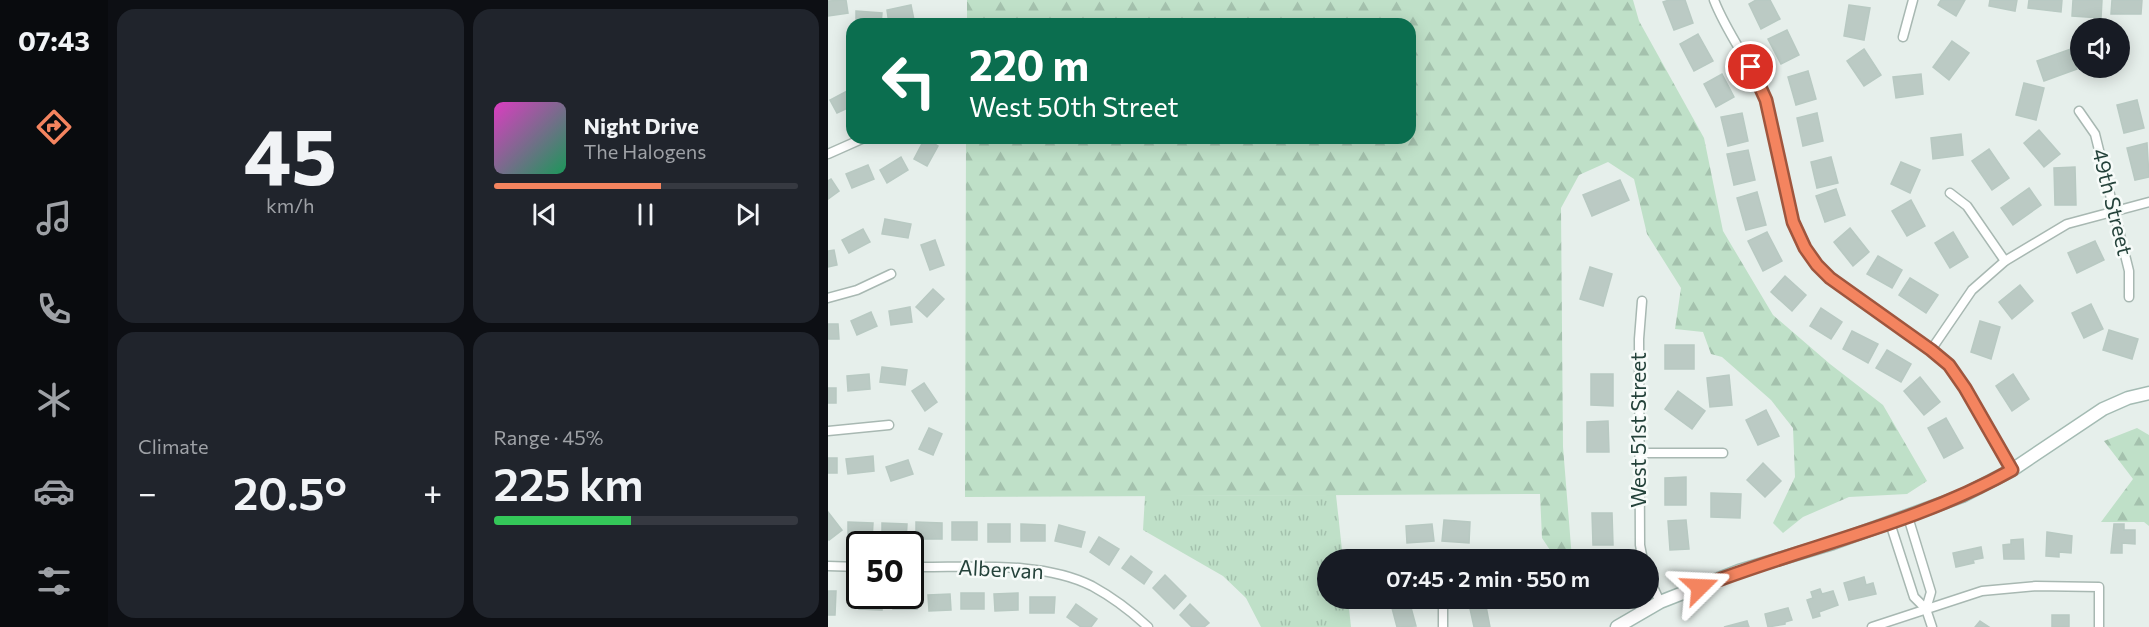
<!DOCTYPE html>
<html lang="en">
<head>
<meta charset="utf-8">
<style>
	:root { --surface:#171b24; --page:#20242c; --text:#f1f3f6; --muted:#9ea1a6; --line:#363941; --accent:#f4845f }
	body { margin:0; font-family:Commissioner,sans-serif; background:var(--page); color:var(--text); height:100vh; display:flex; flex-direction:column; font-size:22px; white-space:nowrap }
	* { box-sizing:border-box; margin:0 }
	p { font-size:20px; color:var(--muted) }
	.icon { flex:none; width:33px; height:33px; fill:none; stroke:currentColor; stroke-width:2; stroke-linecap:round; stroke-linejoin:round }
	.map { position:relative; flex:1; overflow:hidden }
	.side { display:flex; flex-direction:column; gap:9px; padding:9px; background:#0d0f14; width:720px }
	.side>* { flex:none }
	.guide { position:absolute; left:18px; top:18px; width:570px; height:126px; border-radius:18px; box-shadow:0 3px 15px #0003; background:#0b6e4f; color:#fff; overflow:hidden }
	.buttons { position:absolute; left:1242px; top:18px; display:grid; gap:12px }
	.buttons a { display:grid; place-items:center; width:60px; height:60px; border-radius:50%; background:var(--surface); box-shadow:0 3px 15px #0003; font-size:30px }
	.speed { position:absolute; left:18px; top:531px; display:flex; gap:12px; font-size:30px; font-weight:700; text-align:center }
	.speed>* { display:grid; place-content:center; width:78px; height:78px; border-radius:50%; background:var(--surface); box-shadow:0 3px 15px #0003; line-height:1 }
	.speed .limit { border:3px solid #111; border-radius:9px; background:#fff; color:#111 }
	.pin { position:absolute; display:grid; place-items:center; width:51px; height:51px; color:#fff; margin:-26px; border:3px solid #fff; border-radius:50%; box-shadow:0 2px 6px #0007 }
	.me { position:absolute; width:66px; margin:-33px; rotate:69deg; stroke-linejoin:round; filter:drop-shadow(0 0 4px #0008) }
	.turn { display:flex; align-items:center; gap:21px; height:126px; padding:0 24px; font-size:27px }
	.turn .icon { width:78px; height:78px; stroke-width:2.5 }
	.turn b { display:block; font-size:42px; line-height:51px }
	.big { font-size:45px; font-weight:600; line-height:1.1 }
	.side .card { flex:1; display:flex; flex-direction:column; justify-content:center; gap:9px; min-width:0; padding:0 21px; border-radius:18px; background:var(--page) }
	.side .dial { align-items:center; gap:0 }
	.dial b { font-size:78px; line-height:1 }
	.song { display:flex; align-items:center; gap:18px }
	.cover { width:72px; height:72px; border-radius:9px; background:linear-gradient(135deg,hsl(310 70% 55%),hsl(150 70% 35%)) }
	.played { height:6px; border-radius:3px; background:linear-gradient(90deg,var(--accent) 55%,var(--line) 55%) }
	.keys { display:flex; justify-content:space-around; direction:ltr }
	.heat { display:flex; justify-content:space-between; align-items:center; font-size:33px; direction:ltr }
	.charge { height:9px; border-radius:4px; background:linear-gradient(90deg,#34c759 45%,var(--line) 0) }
	.side .tiles { flex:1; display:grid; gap:9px; grid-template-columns:repeat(2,1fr) }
	.trip { position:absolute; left:489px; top:549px; width:342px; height:60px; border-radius:30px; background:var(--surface); box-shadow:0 3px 15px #0003; font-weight:600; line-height:60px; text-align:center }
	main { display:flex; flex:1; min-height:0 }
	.tab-bar { display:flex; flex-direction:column; width:108px; justify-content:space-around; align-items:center; background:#090b0e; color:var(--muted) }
	.tab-bar .icon { width:42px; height:42px }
	.tab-bar .current { color:var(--accent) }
	.tab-bar b { font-size:27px; color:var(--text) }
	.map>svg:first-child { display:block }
	.grass { fill:url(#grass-tufts) }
	.forest { fill:url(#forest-firs) }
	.building { fill:#bbcac4; stroke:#b8c9c2; stroke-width:1.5 }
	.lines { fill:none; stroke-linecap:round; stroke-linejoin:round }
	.minor-casing { stroke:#a8b8b2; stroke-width:11 }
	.secondary-casing { stroke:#a4bbb3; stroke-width:15 }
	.minor { stroke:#fff; stroke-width:8 }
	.secondary { stroke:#fff; stroke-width:12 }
	.route-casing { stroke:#9f563e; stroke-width:15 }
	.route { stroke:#f4845f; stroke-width:10 }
	.labels { text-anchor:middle; stroke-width:5; stroke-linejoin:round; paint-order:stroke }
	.street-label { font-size:21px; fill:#24423a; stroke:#f7fbf9 }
</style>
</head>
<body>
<main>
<nav class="tab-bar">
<b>07:43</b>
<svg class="icon current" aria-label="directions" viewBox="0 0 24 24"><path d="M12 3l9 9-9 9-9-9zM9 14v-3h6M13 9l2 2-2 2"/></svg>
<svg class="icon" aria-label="music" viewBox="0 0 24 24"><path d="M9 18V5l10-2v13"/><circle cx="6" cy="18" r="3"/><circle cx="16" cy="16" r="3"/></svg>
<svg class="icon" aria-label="phone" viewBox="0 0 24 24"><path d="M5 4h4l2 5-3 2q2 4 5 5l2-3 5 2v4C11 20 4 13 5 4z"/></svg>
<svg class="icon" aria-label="climate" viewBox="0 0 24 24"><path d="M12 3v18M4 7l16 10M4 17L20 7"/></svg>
<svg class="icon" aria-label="car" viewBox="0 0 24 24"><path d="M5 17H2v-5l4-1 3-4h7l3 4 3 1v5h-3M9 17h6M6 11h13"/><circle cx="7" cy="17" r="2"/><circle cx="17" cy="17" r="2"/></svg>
<svg class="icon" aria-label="filters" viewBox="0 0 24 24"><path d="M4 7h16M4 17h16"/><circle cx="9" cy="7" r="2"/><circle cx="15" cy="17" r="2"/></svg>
</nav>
<section class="side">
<div class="tiles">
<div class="card dial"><b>45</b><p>km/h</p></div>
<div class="card">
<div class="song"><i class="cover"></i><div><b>Night Drive</b><p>The Halogens</p></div></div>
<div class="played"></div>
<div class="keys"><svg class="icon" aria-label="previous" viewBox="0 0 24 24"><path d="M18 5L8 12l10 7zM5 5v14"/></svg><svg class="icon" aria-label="pause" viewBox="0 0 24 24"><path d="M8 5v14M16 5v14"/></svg><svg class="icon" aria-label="next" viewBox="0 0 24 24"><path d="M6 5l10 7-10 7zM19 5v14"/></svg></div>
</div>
<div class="card"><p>Climate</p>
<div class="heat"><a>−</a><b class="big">20.5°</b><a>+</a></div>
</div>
<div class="card"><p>Range · 45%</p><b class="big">225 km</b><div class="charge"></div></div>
</div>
</section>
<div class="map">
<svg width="1321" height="627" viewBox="0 0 1321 627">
	<defs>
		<pattern id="grass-tufts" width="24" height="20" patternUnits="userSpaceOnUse" patternTransform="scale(1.5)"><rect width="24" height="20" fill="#bfe0c8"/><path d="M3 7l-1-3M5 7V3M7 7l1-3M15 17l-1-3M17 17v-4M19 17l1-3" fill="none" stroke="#a4c1ad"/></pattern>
		<pattern id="forest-firs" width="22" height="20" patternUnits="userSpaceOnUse" patternTransform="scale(1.5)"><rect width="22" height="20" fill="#bfe0c8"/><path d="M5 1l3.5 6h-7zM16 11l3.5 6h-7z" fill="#a4c1ad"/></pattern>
	</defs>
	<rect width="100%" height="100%" fill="#e6efeb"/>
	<polygon class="grass" points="508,495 515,559 500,560 500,598 520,599 523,627 433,627 418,598 395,576 315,530 317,496"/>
	<g class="forest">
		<polygon points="139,0 805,0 811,21 876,138 895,231 945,315 1002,364 1055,405 1099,481 1079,494 1021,497 975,517 955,533 945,523 967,477 965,428 943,400 894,357 883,354 875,332 847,329 853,288 819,234 806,179 780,162 751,175 733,208 735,447 744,559 728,559 714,538 712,494 137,497 138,138 582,138 582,24 139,24"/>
		<polygon points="1309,428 1321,435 1321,526 1316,522 1273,522 1305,479 1276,441"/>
	</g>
	<g class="building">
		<polygon points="18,0 20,13 0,16 0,1"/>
		<polygon points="841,0 857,0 865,23 846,30 835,2"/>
		<polygon points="928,0 942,0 952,19 933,29 921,4"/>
		<polygon points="1113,0 1137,0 1128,16 1110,5"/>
		<polygon points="1162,0 1189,0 1187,11 1161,6"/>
		<polygon points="1201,0 1234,0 1233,12 1200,8"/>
		<polygon points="1245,0 1274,0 1273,18 1244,16"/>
		<polygon points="1284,0 1314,0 1313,14 1283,14"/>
		<polygon points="83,5 86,20 61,24 59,10"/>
		<polygon points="1021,5 1042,8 1036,40 1016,36"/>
		<polygon points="28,11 54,13 53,24 28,24"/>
		<polygon points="959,30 971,55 953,64 940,39"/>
		<polygon points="870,34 885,61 866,71 852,44"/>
		<polygon points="1124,41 1141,53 1121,80 1105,67"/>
		<polygon points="1036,49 1053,75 1036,86 1019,61"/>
		<polygon points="1243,49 1249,69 1216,81 1209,61"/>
		<polygon points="980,71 988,99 968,105 960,77"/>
		<polygon points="894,74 906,97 888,107 876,84"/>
		<polygon points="1093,74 1095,94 1068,98 1065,77"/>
		<polygon points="1196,83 1216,88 1208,120 1188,115"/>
		<polygon points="23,89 24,106 9,113 2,100"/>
		<polygon points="1309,100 1316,128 1296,133 1289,105"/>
		<polygon points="914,113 920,141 900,146 893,117"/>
		<polygon points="989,113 995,141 975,146 969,118"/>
		<polygon points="1211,130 1232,154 1216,167 1196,143"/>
		<polygon points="1133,134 1135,155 1105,159 1103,138"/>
		<polygon points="97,138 110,146 99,166 86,159"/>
		<polygon points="1319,143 1321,177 1307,180 1299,148"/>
		<polygon points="1161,149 1181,178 1164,190 1144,161"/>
		<polygon points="920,150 927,180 906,185 899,154"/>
		<polygon points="73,157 80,170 59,183 52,170"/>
		<polygon points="1003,157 1010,183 989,188 983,162"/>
		<polygon points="1073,162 1092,170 1082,193 1063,184"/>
		<polygon points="40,165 46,179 24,188 18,174"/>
		<polygon points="1247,167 1248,205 1227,205 1226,168"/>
		<polygon points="3,179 11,191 0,199 0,181"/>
		<polygon points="792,180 801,200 764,216 755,195"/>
		<polygon points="1201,188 1213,205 1185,225 1173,208"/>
		<polygon points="1008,189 1017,215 997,222 988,196"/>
		<polygon points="929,192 938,225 918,230 909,198"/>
		<polygon points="1083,200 1097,226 1079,236 1064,211"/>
		<polygon points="57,219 83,224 80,238 54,234"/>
		<polygon points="1022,228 1041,252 1025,266 1006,242"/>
		<polygon points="35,229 42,242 21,253 14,240"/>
		<polygon points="939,232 954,261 935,271 920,241"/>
		<polygon points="1125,232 1140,257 1122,268 1107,243"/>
		<polygon points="107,240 116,265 102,270 93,245"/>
		<polygon points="1267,241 1276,260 1249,273 1240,253"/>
		<polygon points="6,250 9,265 0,267 0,251"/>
		<polygon points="1050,256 1074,270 1064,288 1039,274"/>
		<polygon points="762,267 784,274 775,306 752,299"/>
		<polygon points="957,276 978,295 964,311 943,292"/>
		<polygon points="1082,278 1110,295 1098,313 1071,295"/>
		<polygon points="1192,285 1205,301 1184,319 1171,302"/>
		<polygon points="105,289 116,299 99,317 88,307"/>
		<polygon points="1263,304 1275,329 1256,338 1244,313"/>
		<polygon points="82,307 84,322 63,325 61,311"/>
		<polygon points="993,308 1014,322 1003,339 982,326"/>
		<polygon points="43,312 49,326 29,335 23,321"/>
		<polygon points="1152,321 1172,327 1163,359 1143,352"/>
		<polygon points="0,324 10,324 11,339 0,339"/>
		<polygon points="1281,330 1310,339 1304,359 1275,350"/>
		<polygon points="1024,331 1050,344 1040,363 1015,349"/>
		<rect x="837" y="345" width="29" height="24"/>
		<polygon points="1059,350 1083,364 1073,382 1048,368"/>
		<polygon points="54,367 79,370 77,385 52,382"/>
		<polygon points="41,374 42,389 20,391 19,376"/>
		<polygon points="763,374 785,374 785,406 763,405"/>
		<polygon points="1185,374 1201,399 1184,411 1168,386"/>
		<polygon points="901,375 904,405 882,407 879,378"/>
		<polygon points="1092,377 1112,402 1096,415 1076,391"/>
		<polygon points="96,383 109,402 97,411 84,391"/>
		<rect x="0" y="388" width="8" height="15"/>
		<polygon points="850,391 877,411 864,429 837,409"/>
		<polygon points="938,410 951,436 930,445 918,420"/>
		<polygon points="1118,418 1135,448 1116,458 1100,428"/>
		<polygon points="780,421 781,452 759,452 759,422"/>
		<polygon points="101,428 114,434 105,455 91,449"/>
		<polygon points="45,456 46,471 20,474 18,459"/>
		<rect x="0" y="458" width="9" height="15"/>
		<polygon points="80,460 85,474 63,481 58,467"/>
		<polygon points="935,463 953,481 937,497 919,480"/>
		<polygon points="858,477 858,505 837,505 837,478"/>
		<polygon points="883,493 913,494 912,518 883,517"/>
		<polygon points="0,512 14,530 1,540 0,538"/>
		<polygon points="764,513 784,513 785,545 765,545"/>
		<polygon points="616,520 642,522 641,543 614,541"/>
		<polygon points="858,520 861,549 842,550 840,521"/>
		<polygon points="20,522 45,523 44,540 20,539"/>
		<polygon points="88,522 114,523 114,539 88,539"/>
		<rect x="124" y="522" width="25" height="18"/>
		<polygon points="54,523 79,524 78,542 54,541"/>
		<rect x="160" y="524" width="22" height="18"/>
		<polygon points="193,524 217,525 217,541 193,541"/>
		<polygon points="604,524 606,541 579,543 578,526"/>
		<polygon points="1286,524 1296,524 1296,530 1307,530 1307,544 1294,543 1294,553 1283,553"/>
		<polygon points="231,525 257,532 253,547 227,541"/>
		<polygon points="1219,532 1244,536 1243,553 1231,552 1231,557 1218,556"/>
		<polygon points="271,537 291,549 281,565 262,552"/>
		<polygon points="1195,539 1196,559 1176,559 1175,545 1183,544 1183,540"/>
		<polygon points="1153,547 1155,558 1145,560 1146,563 1128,567 1125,553"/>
		<polygon points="303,556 324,572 316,584 294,568"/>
		<polygon points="337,575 358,596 346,609 325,588"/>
		<polygon points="1036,577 1038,585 1045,583 1048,594 1021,600 1016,583"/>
		<polygon points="992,589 994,594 1005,591 1010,605 991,612 992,616 985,618 979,600 985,598 983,592"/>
		<polygon points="0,591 8,591 7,615 0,615"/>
		<polygon points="82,593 89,593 89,609 65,609 65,596 82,596"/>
		<rect x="133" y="593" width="23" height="16"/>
		<polygon points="190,593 190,610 167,611 166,594"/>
		<polygon points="122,594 123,610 101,611 100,595"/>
		<polygon points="32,596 55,596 54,610 31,609"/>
		<polygon points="202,597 227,597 226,613 202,613"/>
		<polygon points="657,601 662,627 646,627 641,604"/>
		<polygon points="248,604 269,619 263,627 253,627 239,617"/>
		<polygon points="362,604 381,623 376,627 364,627 352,615"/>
		<polygon points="582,604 588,626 569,627 564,608"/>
		<polygon points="960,608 964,620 957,622 957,624 940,627 937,614"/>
		<rect x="1224" y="615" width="17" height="12"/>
		<polygon points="919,621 921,627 896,627"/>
		<polygon points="1152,621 1161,627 1147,627"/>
	</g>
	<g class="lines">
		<g class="minor-casing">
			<g id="minor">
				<path d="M886 0C899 34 923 63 937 97 941 108 943 121 945 132 957 187 960 237 1002 278L1103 350 1121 365 1137 388 1184 470"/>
				<polyline points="1075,37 1085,0"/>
				<polyline points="1251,111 1267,134 1301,271 1301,297"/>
				<polyline points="0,154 36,138"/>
				<polyline points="1122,193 1139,206 1177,261"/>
				<polyline points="0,298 29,290 63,274"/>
				<polyline points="814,301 811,339 812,545 815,560"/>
				<polyline points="1103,350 1144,290 1177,261 1239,224 1321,202"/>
				<polyline points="0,431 61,425"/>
				<polyline points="812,453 895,453"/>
				<polyline points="1080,517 1103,592 1098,609"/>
				<polyline points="1062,523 1086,597 1098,609 1104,627"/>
				<polyline points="0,566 32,567"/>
				<path d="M82 567C140 568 213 560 264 586 284 597 304 612 320 627"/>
				<polyline points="820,576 832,602"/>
				<polyline points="615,598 615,627"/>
				<polyline points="1044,627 1154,591 1208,586 1271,587 1271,627"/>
			</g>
		</g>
		<g class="secondary-casing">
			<polyline id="secondary" points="789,627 832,602 911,571 1005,543 1134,496 1184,470 1275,409 1300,398 1321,393"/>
		</g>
		<use href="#minor" class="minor"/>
		<use href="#secondary" class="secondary"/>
	</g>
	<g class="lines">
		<g class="route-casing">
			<path id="route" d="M872 587C976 546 1086 525 1184 470L1137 388 1121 365 1103 350 1002 278 989 265 977 248 965 222 938 100 923 67"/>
		</g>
		<use href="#route" class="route"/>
	</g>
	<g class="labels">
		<g class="street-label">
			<text transform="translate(1284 202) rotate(76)" y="7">49th Street</text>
			<text transform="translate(811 430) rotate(-90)" y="7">West 51st Street</text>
			<text transform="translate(173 570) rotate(3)" y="7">Albervan</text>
		</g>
	</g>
</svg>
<div class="buttons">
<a><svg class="icon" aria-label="sound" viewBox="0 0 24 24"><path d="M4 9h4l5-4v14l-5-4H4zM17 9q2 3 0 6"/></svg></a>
</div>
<div class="speed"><div class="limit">50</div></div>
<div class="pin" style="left:923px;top:67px;background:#d93025"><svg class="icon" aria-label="arrive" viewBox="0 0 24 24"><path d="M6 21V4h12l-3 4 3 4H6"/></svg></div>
<svg class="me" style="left:872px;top:587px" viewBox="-20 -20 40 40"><path d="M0-17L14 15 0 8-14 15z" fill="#f4845f" stroke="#fff" stroke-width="4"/></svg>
<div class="trip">07:45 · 2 min · 550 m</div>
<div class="guide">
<div class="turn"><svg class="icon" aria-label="left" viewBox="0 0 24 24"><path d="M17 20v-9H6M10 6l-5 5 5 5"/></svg><div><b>220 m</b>West 50th Street</div></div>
</div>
</div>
</main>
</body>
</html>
